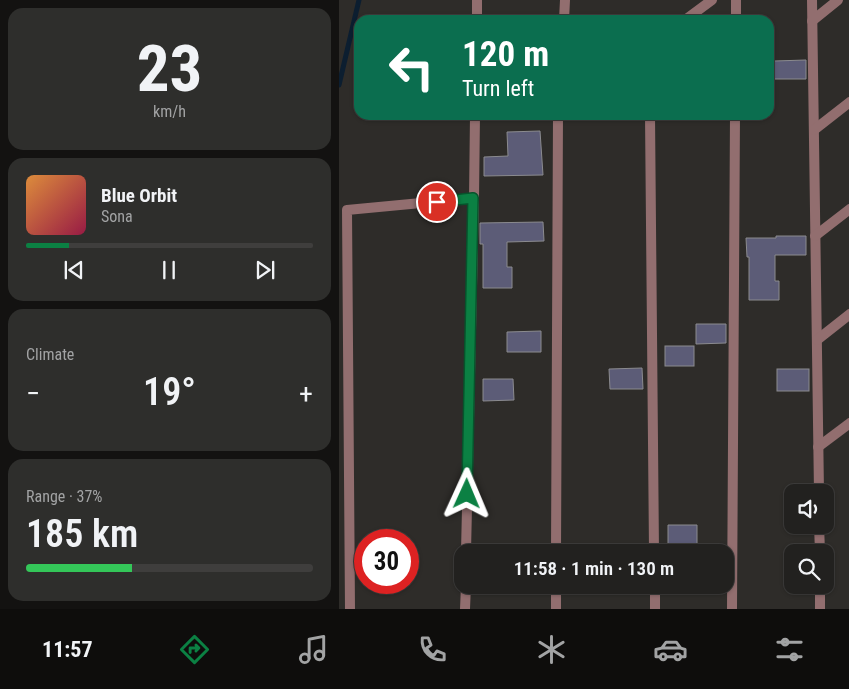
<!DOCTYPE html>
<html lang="en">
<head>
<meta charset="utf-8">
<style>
	:root { --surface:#22211f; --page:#2e2e2c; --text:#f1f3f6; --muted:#a2a3a4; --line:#3f3e3d; --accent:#0b8043 }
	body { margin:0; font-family:"Roboto Condensed",sans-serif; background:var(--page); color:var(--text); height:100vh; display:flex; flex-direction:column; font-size:19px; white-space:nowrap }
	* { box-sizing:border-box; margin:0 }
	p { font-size:16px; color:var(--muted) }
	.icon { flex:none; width:28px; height:28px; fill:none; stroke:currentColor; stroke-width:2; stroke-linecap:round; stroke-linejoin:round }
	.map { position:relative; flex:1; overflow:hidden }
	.side { display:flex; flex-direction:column; gap:8px; padding:8px; background:#131211; width:339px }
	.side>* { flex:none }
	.banner { position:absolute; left:15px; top:15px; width:420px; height:105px; border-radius:15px; box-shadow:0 1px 4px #0004,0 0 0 1px var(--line); background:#0b6e4f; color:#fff; overflow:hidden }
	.controls { position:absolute; left:445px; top:484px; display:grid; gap:10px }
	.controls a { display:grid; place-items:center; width:50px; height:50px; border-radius:10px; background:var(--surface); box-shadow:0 1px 4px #0004,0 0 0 1px var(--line); font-size:25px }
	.speed { position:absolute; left:15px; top:529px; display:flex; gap:10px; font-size:25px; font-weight:700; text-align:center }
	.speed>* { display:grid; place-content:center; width:65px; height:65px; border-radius:50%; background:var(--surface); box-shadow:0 1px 4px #0004,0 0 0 1px var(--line); line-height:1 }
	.speed .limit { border:8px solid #d22; background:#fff; color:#111 }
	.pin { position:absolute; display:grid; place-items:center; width:42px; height:42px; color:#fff; margin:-21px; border:2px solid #fff; border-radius:50%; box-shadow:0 1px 5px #0007 }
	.me { position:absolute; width:55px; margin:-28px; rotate:1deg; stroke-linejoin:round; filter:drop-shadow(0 0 4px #0008) }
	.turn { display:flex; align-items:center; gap:18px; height:105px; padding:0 25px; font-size:22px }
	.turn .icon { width:65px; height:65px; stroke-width:2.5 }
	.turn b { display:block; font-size:35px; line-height:42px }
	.big { font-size:38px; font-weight:600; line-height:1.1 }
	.side .widget { flex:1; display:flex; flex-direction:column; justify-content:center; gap:8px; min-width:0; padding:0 18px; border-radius:15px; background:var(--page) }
	.side .dial { align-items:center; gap:0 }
	.dial b { font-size:65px; line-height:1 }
	.song { display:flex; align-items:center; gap:15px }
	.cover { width:60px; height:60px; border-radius:8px; background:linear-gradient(135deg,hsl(30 70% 55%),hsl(340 70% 35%)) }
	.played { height:5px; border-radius:2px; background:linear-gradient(90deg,var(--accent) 15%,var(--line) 15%) }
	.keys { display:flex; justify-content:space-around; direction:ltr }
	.heat { display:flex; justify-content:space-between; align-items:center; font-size:28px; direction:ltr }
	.charge { height:8px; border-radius:4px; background:linear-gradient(90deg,#34c759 37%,var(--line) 0) }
	.trip { position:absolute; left:115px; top:544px; width:280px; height:50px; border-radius:15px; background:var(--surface); box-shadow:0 1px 4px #0004,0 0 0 1px var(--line); font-weight:600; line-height:50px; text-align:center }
	.dock { display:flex; height:80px; justify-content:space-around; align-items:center; background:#0e0d0c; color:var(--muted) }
	.dock .icon { width:35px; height:35px }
	.dock .on { color:var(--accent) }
	.dock b { font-size:22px; color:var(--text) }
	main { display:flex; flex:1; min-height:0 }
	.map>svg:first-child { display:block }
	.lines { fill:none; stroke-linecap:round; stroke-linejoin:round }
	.stream { stroke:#0c1e30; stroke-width:5 }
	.building { fill:#5c5c77; stroke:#8b8b8f }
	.minor { stroke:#926e6f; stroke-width:10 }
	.route-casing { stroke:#07532c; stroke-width:12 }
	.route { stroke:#0b8043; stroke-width:9 }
</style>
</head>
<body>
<main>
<section class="side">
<div class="widget dial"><b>23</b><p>km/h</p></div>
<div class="widget">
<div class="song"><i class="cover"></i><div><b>Blue Orbit</b><p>Sona</p></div></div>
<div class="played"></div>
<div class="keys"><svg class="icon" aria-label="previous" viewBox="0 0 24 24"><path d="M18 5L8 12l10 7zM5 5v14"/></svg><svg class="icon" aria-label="pause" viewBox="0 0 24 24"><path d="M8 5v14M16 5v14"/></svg><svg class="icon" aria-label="next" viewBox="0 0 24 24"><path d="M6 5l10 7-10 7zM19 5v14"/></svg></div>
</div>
<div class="widget"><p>Climate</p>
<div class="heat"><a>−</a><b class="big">19°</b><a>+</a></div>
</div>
<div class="widget"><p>Range · 37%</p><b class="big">185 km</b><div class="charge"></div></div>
</section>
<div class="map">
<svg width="511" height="609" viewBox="0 0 511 609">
	<rect width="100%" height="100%" fill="#2e2c29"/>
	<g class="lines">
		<polyline class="stream" points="0,85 20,0"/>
	</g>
	<g class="building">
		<polygon points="467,60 467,79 435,79 435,61"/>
		<polygon points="201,131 204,175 145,176 145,157 169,156 168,132"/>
		<polygon points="204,222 205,241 168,242 168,267 173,267 173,288 144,288 144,244 141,244 141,223"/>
		<polygon points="437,236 467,236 467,255 436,255 436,281 440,281 440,300 410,300 410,257 408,257 407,238 437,238"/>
		<polygon points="357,324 387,324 387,343 357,344"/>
		<polygon points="202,331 202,352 168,352 168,332"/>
		<rect x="326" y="346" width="29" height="20"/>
		<polygon points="303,368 304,389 271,389 270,369"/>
		<rect x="438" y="369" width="32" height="22"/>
		<polygon points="144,379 174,379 175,400 144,401"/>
		<polygon points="329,525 358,525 358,545 329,546"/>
	</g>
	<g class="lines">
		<g class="minor">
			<polyline points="473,0 480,492"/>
			<polyline points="138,20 138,0"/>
			<polyline points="225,20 226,0"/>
			<polyline points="346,20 373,0"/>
			<polyline points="397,20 397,0"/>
			<polyline points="473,21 499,0"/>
			<polyline points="311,115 315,552"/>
			<polyline points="475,130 511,102"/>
			<polyline points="135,198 136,115"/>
			<polyline points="476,236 511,209"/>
			<polyline points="478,340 511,314"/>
			<polyline points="479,447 511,423"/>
			<polyline points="480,525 481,552"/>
			<polyline points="217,552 219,115"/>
			<polyline points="316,585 316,609"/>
			<polyline points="481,585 481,609"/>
			<polyline points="11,609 8,210 135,198 127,552"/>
			<polyline points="126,609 127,585"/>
			<polyline points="217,609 217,585"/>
			<polyline points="393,609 396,115"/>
		</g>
	</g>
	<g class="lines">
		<g class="route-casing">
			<polyline id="route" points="98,202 134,198 128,494"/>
		</g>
		<use href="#route" class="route"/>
	</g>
</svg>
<div class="controls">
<a><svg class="icon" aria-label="sound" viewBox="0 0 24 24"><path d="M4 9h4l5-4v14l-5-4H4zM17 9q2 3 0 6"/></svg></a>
<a><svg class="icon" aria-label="search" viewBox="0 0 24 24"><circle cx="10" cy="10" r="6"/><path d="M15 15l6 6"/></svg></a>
</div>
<div class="speed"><div class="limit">30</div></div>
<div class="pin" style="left:98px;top:202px;background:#d93025"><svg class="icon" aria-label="arrive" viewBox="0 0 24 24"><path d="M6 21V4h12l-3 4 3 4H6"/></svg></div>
<svg class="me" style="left:128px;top:494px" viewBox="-20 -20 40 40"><path d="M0-17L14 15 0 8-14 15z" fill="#0b8043" stroke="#fff" stroke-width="4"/></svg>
<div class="trip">11:58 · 1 min · 130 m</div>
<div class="banner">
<div class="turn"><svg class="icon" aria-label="left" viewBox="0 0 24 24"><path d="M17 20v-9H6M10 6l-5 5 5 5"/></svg><div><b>120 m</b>Turn left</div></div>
</div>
</div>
</main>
<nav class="dock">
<b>11:57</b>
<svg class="icon on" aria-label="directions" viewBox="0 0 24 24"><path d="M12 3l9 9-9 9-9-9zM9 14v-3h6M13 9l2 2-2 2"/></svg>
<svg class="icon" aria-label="music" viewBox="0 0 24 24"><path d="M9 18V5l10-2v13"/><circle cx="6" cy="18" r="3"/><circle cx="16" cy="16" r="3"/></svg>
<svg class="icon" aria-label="phone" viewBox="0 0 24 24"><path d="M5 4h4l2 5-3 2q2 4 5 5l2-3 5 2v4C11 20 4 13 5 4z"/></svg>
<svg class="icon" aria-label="climate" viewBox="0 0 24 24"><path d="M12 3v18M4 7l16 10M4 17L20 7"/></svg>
<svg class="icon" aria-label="car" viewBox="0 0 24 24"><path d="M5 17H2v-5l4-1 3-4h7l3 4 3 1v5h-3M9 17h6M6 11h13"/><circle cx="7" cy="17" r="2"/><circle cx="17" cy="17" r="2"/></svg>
<svg class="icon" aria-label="filters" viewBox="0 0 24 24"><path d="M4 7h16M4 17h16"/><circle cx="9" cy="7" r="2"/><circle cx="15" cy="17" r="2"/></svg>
</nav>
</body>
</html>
